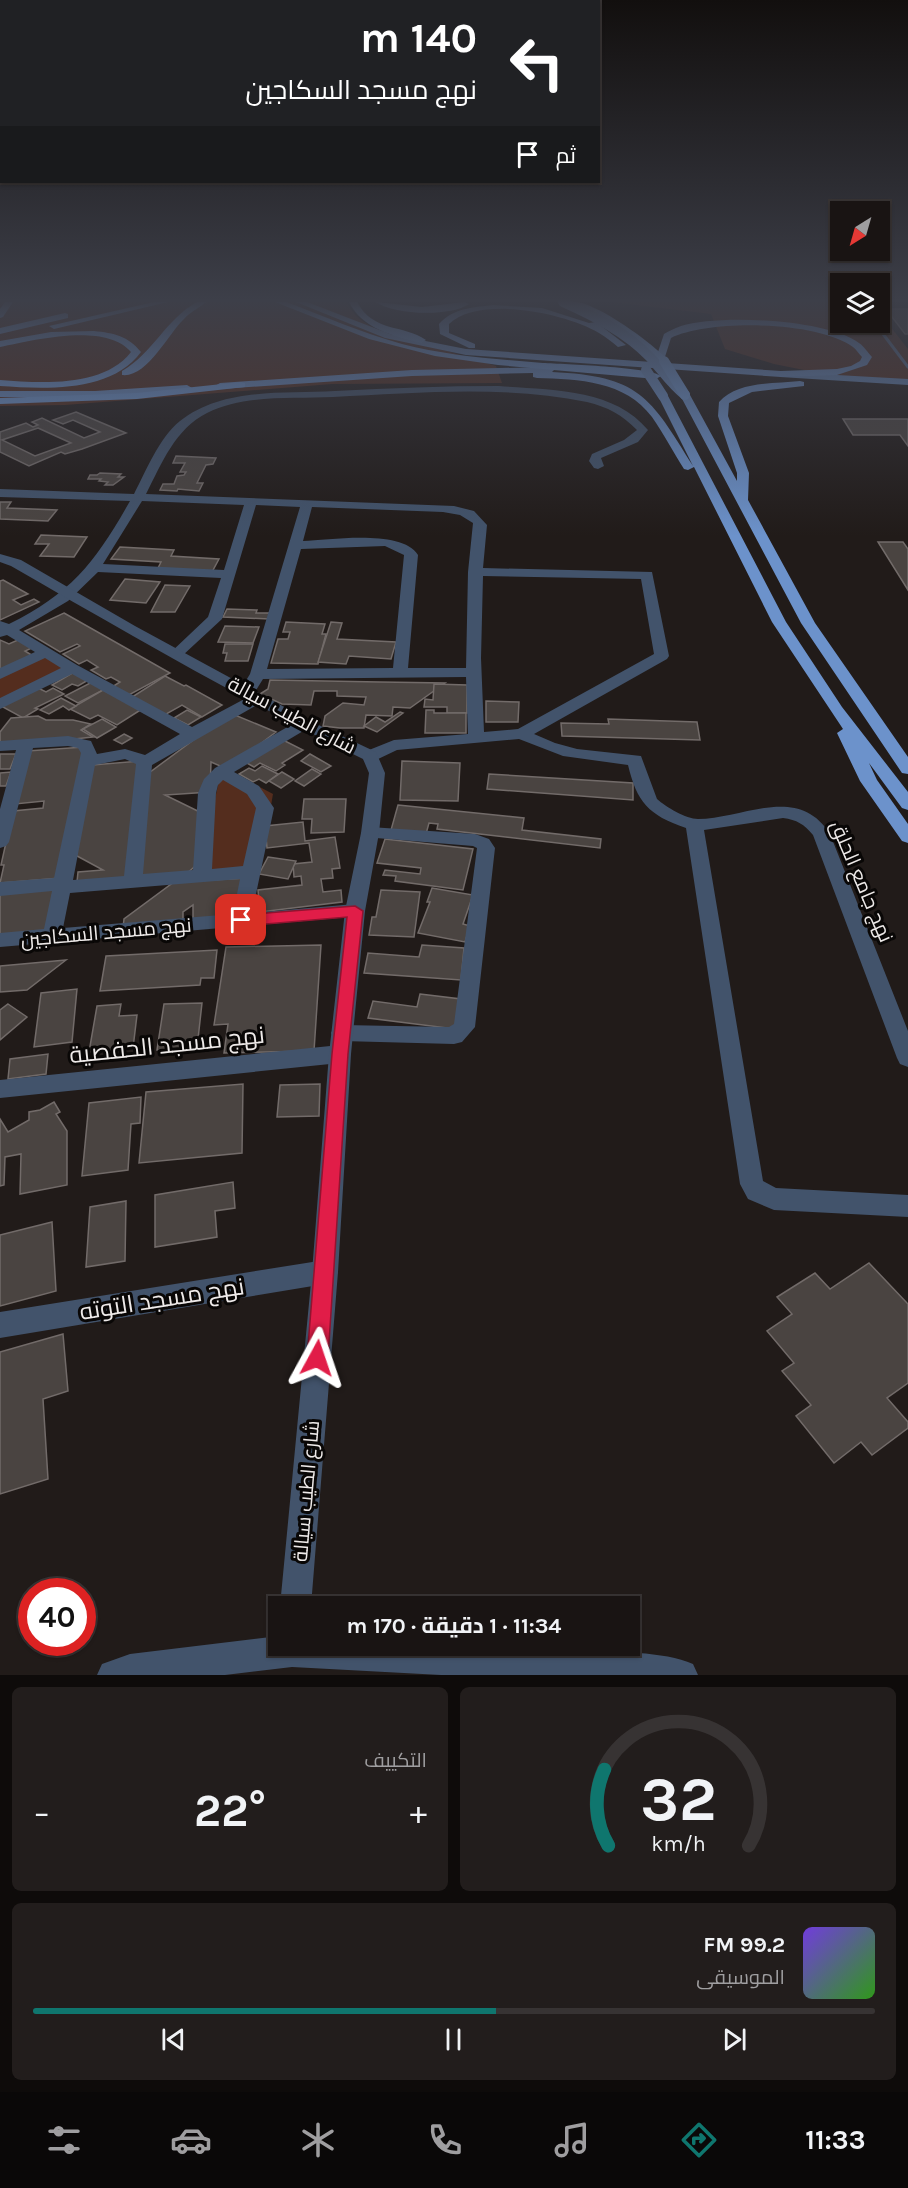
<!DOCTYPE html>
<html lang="ar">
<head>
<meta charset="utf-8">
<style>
	:root { --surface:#191413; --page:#221d1c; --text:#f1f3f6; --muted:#9f9ea0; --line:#373333; --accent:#0f766e }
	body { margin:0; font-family:Karla,Cairo,sans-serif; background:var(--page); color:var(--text); direction:rtl; height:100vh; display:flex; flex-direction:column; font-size:22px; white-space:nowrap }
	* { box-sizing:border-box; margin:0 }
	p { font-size:20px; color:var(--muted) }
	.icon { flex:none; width:33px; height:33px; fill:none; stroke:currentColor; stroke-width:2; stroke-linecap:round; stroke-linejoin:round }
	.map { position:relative; height:1675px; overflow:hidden; direction:ltr }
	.drawer { display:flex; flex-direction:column; gap:12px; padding:12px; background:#0e0b0a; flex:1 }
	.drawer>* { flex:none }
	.hud { position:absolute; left:0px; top:0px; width:600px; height:183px; box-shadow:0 2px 4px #0004,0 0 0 2px var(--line); direction:rtl; background:#202124; color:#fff; overflow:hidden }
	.needle { width:39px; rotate:217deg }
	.buttons { position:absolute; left:830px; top:201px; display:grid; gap:12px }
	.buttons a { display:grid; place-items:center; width:60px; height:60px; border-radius:0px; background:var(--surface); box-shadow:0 2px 4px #0004,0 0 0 2px var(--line); font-size:30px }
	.speed { position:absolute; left:18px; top:1578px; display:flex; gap:12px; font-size:30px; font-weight:700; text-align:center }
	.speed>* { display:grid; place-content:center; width:78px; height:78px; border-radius:50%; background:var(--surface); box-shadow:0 2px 4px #0004,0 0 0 2px var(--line); line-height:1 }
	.speed .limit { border:9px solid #d22; background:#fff; color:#111 }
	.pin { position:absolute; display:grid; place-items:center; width:51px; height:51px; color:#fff; margin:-26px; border-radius:12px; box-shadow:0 3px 9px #0006 }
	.me { position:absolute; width:66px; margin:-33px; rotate:5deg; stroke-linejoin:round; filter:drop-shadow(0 0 4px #0008) }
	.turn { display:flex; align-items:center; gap:21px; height:126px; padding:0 24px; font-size:27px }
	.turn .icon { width:78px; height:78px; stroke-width:2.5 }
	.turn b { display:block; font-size:42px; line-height:51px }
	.then { display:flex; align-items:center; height:57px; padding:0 24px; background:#0003; gap:12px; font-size:22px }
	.big { font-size:45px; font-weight:700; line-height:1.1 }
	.drawer .widget { flex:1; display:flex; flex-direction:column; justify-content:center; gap:9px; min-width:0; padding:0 21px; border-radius:9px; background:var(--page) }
	.drawer .dial { align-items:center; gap:0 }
	.dial svg { height:156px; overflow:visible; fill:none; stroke:var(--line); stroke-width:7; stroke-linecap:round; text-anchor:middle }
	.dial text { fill:var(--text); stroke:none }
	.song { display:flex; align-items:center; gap:18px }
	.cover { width:72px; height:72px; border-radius:9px; background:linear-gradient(135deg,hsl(260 70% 55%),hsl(110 70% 35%)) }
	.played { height:6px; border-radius:3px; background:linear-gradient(90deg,var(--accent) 55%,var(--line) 55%) }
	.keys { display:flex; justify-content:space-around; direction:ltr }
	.heat { display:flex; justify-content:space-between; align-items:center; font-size:33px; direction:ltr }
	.drawer .tiles { flex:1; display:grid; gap:12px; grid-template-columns:1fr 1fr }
	.widget:last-child { grid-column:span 2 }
	.trip { position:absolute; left:268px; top:1596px; width:372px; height:60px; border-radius:0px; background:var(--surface); box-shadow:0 2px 4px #0004,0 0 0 2px var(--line); font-weight:700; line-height:60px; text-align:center; direction:rtl }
	.dock { display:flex; height:96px; justify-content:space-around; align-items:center; background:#0a0808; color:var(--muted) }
	.dock .icon { width:42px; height:42px }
	.dock .active { color:var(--accent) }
	.dock b { font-size:27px; color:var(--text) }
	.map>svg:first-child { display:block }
	.green { fill:#542d1e }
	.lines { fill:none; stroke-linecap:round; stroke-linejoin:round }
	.stream { stroke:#5a749a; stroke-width:3 }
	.building { fill:#4a4441; stroke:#726b69; stroke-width:1.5; fill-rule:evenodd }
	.minor { fill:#42536b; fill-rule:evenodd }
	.tertiary { fill:#42536b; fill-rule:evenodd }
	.primary { fill:#6588bb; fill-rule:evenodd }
	.trunk { fill:#6c92cb; fill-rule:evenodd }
	.motorway { fill:#729ddb; fill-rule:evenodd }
	.trunk-bridge { stroke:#6c92cb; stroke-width:10 }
	.motorway-bridge { stroke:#729ddb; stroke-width:10 }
	.route { fill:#e11d48; stroke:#92132f; stroke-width:1.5 }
	.labels { text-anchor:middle; stroke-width:6; stroke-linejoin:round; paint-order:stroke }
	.street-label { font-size:20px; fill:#eeeae9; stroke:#090706 }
	.near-street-label { font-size:24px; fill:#eeeae9; stroke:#090706 }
</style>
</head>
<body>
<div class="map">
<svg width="908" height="1675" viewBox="0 0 908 1675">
	<rect width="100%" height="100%" fill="#211b19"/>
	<g class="green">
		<path d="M0 302H347C353 316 363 322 376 329L496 366 502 383 332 384 65 405 0 406Z"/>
		<polygon points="612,302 840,302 840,322 879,322 879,312 908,349 908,380 829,375 774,364 725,349 711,314"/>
		<polygon points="46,649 78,667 0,706 0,671"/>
		<polygon points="222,767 273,794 259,875 197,881"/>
	</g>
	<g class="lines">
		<polyline class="stream" points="874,322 908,367"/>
	</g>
	<g class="building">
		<polygon points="886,309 908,309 908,334 905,334"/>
		<path d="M76 412 126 433 82 449 65 454 61 452 29 466 0 452V432L26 423 33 427 38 425 32 422 42 418 84 438 100 432 73 420 63 424 53 420ZM38 428 71 443 35 456 2 440Z"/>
		<polygon points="843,419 908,419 908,446 900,435 853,435"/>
		<polygon points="176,456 216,458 213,464 206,465 197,483 203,483 199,491 178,489 177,491 160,490 163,484 174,484 177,476 184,475 186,472 180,472 185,463 173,463"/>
		<polygon points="100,473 121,474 118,477 124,477 113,485 105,485 108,482 99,481 101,479 88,479 90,475 97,475"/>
		<polygon points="0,502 11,502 7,508 57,510 48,521 0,519"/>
		<polygon points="41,535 87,537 74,557 40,556 49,544 35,544"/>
		<polygon points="878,542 903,542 908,549 908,590"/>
		<polygon points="120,547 174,550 171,556 219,559 212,572 158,568 161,562 111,559"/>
		<polygon points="125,579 160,582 146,603 110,600"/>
		<polygon points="3,580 28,594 13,600 21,605 34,599 39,602 0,620 0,581"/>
		<polygon points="165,585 190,586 175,612 151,612"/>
		<polygon points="227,609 257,610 256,613 271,613 269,619 223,617"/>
		<polygon points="64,613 170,673 127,696 112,687 120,682 111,677 106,679 91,670 98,667 87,660 79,664 63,654 80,646 77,644 60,652 25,631"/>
		<polygon points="286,622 325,624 322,634 326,634 318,664 271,663 278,639 288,639 290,632 283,632"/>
		<polygon points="331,622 342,623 337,639 396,642 391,659 349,656 346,664 318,662"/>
		<polygon points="225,626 259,627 253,643 218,642"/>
		<polygon points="20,639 34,647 25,651 33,656 0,671 0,640 9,644"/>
		<polygon points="225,644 253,644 248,661 225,661 227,653 223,653"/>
		<polygon points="74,672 90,679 78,686 72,684 62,690 52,685"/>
		<polygon points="165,676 184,686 186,685 222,705 202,717 182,705 161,717 129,699"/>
		<polygon points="270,680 380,682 445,683 410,708 393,707 392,716 366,715 364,728 340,728 323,726 325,716 343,703 364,705 366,697 337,696 337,691 314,691 311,705 282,704 260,694 268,689"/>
		<polygon points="92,682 105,689 78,703 65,696"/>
		<polygon points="434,684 467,685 467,713 447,713 447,707 424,707 425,699 433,700"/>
		<polygon points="36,687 46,692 53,688 64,694 35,708 38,709 23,718 1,706"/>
		<polygon points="103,690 142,709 117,725 98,715 90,719 70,709"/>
		<polygon points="61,698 76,706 69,710 63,706 49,714 40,710"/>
		<polygon points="486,701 519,702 518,722 486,722"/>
		<polygon points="187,710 201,717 188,725 174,718"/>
		<polygon points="426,710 434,710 434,713 466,713 466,733 425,733"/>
		<polygon points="400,712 403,713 377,732 364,726 376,717 385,722"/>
		<polygon points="230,713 276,732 227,769 211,762 210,792 165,795 208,816 206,857 186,874 77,882 78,872 103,870 66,850 61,878 0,883 4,865 1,865 13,811 43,808 44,801 15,804 27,751 84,747 81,766 140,761 138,781"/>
		<polygon points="38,716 46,720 73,720 91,724 81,730 93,737 0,747 0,732 11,718"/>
		<polygon points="102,719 116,727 97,738 83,729"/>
		<polygon points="608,719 697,722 700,740 562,736 561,723 609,724"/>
		<polygon points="124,734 132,738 122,744 114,740"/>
		<polygon points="281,739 303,750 282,763 285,765 276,771 260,763 254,767 245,762"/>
		<polygon points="0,754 16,754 10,769 0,769"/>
		<polygon points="310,754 331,766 321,772 301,761"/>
		<polygon points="402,761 460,763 458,801 400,800"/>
		<polygon points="262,766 278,774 266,783 259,779 253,782 239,774 249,768 255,771"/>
		<polygon points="312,769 321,774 304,786 295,781"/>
		<polygon points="11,772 6,786 0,786 0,773"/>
		<polygon points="282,772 294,779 281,788 269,781"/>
		<polygon points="489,774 633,783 633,800 487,789"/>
		<polygon points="304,799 346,799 344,832 311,833 312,819 302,819"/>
		<polygon points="398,805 524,818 522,830 601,839 600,848 437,829 438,824 429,823 426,834 391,830"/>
		<polygon points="303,822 305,841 335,837 340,868 332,869 333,878 321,879 323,892 341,890 342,902 260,912 258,890 302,885 301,876 294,877 293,864 312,862 309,843 267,848 265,826"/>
		<polygon points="385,839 473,849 463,890 395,881 396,876 383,875 385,870 420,874 421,868 377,863"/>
		<polygon points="268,857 296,861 288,879 259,874"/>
		<polygon points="248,878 233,915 233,904 217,917 193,920 193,905 183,912 183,922 123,928 124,919 174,882"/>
		<polygon points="54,886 46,934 0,937 0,890"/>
		<polygon points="432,888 473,895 463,924 470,926 465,942 418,933 430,902 427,902"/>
		<polygon points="381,890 420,892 414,937 369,935 372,917 376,917"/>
		<polygon points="321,945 314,1051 224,1053 228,1024 214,1025 226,947"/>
		<polygon points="422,945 464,948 461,980 364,973 368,953 419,957"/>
		<polygon points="217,950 214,978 201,978 200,985 100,991 106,956"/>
		<polygon points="66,960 27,990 0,992 0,966"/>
		<polygon points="77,989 72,1042 34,1047 41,993"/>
		<polygon points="420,994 461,999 455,1029 368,1018 373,1001 417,1007"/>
		<polygon points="202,1003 197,1048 157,1050 164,1004"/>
		<polygon points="8,1004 27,1017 0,1040 0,1010"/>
		<polygon points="121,1004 119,1016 137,1015 133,1048 89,1052 97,1006"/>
		<polygon points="48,1054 46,1074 8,1079 10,1059"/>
		<polygon points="243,1084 242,1153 139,1163 146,1092"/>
		<polygon points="320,1084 319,1116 277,1117 280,1085"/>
		<polygon points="141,1097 140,1123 131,1124 128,1170 82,1176 89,1103"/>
		<polygon points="54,1102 60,1112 56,1114 67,1131 67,1185 20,1194 21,1154 5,1157 4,1185 0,1186 0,1119 8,1132 29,1120 29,1112 40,1110"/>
		<polygon points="233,1182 235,1208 215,1211 217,1237 155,1247 155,1195"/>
		<polygon points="126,1201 125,1261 86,1267 90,1207"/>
		<polygon points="52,1222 56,1291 0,1306 0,1235"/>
		<polygon points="869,1263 908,1304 908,1383 887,1398 908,1422 908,1428 872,1455 861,1442 834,1463 796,1416 811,1405 782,1371 794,1363 767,1331 792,1314 777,1297 815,1273 830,1289"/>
		<polygon points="63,1334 68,1391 43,1399 48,1479 0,1494 0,1352"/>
	</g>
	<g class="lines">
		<g class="minor">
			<path d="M499 386C549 390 614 388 648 430L638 442 601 458 604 466 598 469 594 468 589 461 592 454 624 440 637 430C622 415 608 407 587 402 504 385 417 393 333 397 292 399 245 394 207 413 175 429 162 463 146 494L454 506 474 511 487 525 483 568 652 572 669 656 667 659 534 734 555 743 577 749 641 756 657 799C666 807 686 819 698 819 743 819 798 783 830 834L908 1031V1067L900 1064 897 1058 813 835C804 824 797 820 783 818L704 830 763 1181 776 1188 908 1195V1217L774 1210 748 1199 740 1184 686 828C648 815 637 802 628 765L563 756 519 739 397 750 376 760H364L362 756 364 752 394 740 468 734 466 677 263 679 253 695H264L266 698 264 701 152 765 143 874 193 870 198 793 204 779 215 768 298 721H310L312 724 310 727 234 772 259 786 274 808 252 913 355 904 362 906 365 911 362 916 0 947V933L44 929 52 891 0 896V882L54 878 81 753 78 748 68 746 33 748 9 842 6 846 0 848V809L16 750 0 751V741L68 736 91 741 97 754 125 749 145 755 180 734 72 674 0 709V698L61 668 45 658 0 679V668L35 652 7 635 0 637V621L9 624C72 593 96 561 130 501L0 497V489L134 494C146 471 159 438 180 421 223 387 283 394 335 391 390 388 444 386 499 386ZM142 501 244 505 224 570 103 564ZM256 505 300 507 250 674 239 692 242 695 250 696 192 727 77 665 19 630 68 601 98 572 221 578 208 617 170 653 172 656H182L222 619ZM312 507 443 512 460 515 473 523 468 572 466 668H408L418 555C402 529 331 540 303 541ZM385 546 404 555 393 668 267 669 301 549ZM483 576 641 579 654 654 518 729 484 732 481 658ZM125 759 136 764 124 876 73 880 95 765ZM223 780 247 794 256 808 243 866 212 869 216 793 218 785ZM240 879 233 914 63 928 70 893Z"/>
			<polygon points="370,827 475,834 489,839 495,848 475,1027 462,1042 454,1044 342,1041 334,1039 331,1033 334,1027 342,1025 449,1027 454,1024 477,848 473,846 364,837 361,833 364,829"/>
			<polygon points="340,1045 348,1048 351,1054 348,1060 340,1063 0,1098 0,1080"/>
			<polygon points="325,1260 334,1264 338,1272 334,1280 325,1284 0,1338 0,1312"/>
		</g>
		<g class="tertiary">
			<path d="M0 554 21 560 135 626 310 721 376 752 385 773 379 833 365 911 351 1054 338 1272 311 1606H280L312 1272 329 1054 345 911 361 833 369 773 363 759C243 700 127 633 11 566L0 562Z"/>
			<path d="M279 1636V1646C380 1646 480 1645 581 1650 613 1652 664 1651 693 1664L698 1675H441L292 1667 225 1675H97L102 1664 130 1654Z"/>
		</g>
		<polygon class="primary" points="784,372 908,379 908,385 780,377 779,375"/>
		<g class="trunk">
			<path d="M296 302H307L390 334 466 349 781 371 837 369 851 366 860 361 862 357C859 354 856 349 853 347 817 321 710 319 671 338L664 360 656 358 664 334C669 331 675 328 681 326 719 314 826 319 859 343 864 346 868 353 872 357L867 365 837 375 781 377 466 355 385 338Z"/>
			<path d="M376 302 422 307 464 302 469 304C450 317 394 315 376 302Z"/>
			<path d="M494 305 542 308 589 323 596 322 626 345 618 347C612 342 606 337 599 333 566 313 479 295 449 324V333L475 344V348H469L440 334 439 324C453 308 474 307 494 305Z"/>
			<path d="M549 367 554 370 552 372C639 376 650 396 693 466L658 396 667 394 786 622 842 707 908 792V810L902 808 869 763 877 780 908 824V843L902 841 860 781 837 733 843 729 772 622 694 467 688 470 684 469C673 452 664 434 652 417 625 381 579 379 537 378L533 377V373L412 376 220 389 215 386 220 383 412 370Z"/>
			<path d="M800 381 804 382V386L752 392 729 403 728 416 749 473 748 500 815 623 908 757V774L902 773 801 623 680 395 685 392 690 395 737 481V473L718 416 719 402C738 381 774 384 800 381Z"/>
			<polygon points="187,385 192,388 191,390 95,397 0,397 0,391 95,391"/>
		</g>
		<g class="motorway">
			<polygon points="5,302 13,302 3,317 0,318 0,309"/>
			<polygon points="154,302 168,302 54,329 49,326"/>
			<path d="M197 302H206C199 308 190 312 184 319 168 334 147 378 122 375V371C153 353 166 319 197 302Z"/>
			<path d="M275 302H286C324 316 362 333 402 344 448 356 496 359 543 363 564 364 649 367 661 376L656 379 498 365 435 356 369 339Z"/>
			<path d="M349 302H357C374 333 403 324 426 340L421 343C394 336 362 329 349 302Z"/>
			<path d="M573 302C594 300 654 344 669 361L661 363 623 332Z"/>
			<polygon points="65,313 68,314 68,318 0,334 0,328"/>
			<path d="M94 331C114 333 128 336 141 352 111 393 45 389 0 386V380C41 383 103 388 131 352 106 322 34 340 0 347V341L51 332Z"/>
			<polygon points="241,382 245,383 245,387 137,399 0,404 0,398 137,393"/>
		</g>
		<g class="trunk-bridge">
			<path d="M563 302C594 316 626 332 650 357 662 370 671 384 685 395"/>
			<polyline points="646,370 663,396"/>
		</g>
		<polyline class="motorway-bridge" points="664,361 685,395"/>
	</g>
	<linearGradient id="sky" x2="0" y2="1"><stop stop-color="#120f0e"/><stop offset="0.56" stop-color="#3d3f49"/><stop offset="1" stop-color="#3d3f49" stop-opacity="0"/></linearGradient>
	<rect width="908" height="536" fill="url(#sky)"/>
	<polygon class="route" points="355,906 363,911 348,1054 328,1358 325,1365 317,1368 310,1365 307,1358 332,1054 347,917 241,926 233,920 241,915"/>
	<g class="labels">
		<g class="street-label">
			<text transform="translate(292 715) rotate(28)" y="7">شارع الطيب سيالة</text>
			<text transform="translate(862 881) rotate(67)" y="7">نهج جامع الحلق</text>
			<text transform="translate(106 932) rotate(-5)" y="7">نهج مسجد السكاجين</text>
			<text transform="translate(306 1491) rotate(-85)" y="7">شارع الطيب سيالة</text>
		</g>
		<g class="near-street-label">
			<text transform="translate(167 1045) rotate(-6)" y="8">نهج مسجد الحفصية</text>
			<text transform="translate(162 1299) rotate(-9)" y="8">نهج مسجد التوته</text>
		</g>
	</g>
</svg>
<div class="buttons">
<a><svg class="needle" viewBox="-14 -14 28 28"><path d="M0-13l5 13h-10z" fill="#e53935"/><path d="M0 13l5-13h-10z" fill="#9f9ea0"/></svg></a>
<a><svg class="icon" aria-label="layers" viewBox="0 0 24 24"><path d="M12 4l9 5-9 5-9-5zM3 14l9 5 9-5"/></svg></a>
</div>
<div class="speed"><div class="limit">40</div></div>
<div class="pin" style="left:241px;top:920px;background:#d93025"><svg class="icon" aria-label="arrive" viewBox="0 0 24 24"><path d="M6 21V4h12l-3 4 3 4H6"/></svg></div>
<svg class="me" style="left:317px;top:1358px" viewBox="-20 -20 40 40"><path d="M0-17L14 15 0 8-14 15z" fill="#e11d48" stroke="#fff" stroke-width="4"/></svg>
<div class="trip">11:34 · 1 دقيقة · 170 m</div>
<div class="hud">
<div class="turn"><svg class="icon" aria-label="left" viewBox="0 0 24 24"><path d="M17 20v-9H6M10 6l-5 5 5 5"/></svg><div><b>140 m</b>نهج مسجد السكاجين</div></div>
<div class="then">ثم<svg class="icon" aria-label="arrive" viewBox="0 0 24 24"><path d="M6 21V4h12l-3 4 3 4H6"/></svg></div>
</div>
</div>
<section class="drawer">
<div class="tiles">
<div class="widget dial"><svg viewBox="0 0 100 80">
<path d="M14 69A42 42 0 1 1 86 69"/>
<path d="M14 69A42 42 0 0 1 12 30" stroke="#0f766e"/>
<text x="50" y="56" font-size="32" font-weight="700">32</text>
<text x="50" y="72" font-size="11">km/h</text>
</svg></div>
<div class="widget"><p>التكييف</p>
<div class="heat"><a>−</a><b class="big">22°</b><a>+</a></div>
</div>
<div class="widget">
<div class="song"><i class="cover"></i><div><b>99.2 FM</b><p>الموسيقى</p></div></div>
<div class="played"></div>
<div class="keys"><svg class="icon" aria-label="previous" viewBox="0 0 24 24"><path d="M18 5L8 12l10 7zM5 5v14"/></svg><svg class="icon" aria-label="pause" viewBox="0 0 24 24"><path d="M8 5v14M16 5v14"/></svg><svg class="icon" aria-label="next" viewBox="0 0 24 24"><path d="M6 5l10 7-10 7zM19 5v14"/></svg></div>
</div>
</div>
</section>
<nav class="dock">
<b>11:33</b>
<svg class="icon active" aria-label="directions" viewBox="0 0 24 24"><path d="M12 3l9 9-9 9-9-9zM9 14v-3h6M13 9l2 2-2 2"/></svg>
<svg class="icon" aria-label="music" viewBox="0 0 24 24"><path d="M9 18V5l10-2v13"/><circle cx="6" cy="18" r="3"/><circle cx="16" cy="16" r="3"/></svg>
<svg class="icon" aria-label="phone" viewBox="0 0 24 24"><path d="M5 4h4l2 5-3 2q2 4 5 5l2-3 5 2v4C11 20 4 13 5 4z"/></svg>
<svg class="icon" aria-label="climate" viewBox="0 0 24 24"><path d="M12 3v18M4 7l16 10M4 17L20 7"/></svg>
<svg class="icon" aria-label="car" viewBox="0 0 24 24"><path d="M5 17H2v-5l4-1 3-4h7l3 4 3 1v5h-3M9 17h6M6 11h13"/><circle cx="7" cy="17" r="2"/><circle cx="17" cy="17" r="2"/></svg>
<svg class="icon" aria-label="filters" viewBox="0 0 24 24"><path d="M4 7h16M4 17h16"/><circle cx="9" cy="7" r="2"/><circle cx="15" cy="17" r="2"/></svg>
</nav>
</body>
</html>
